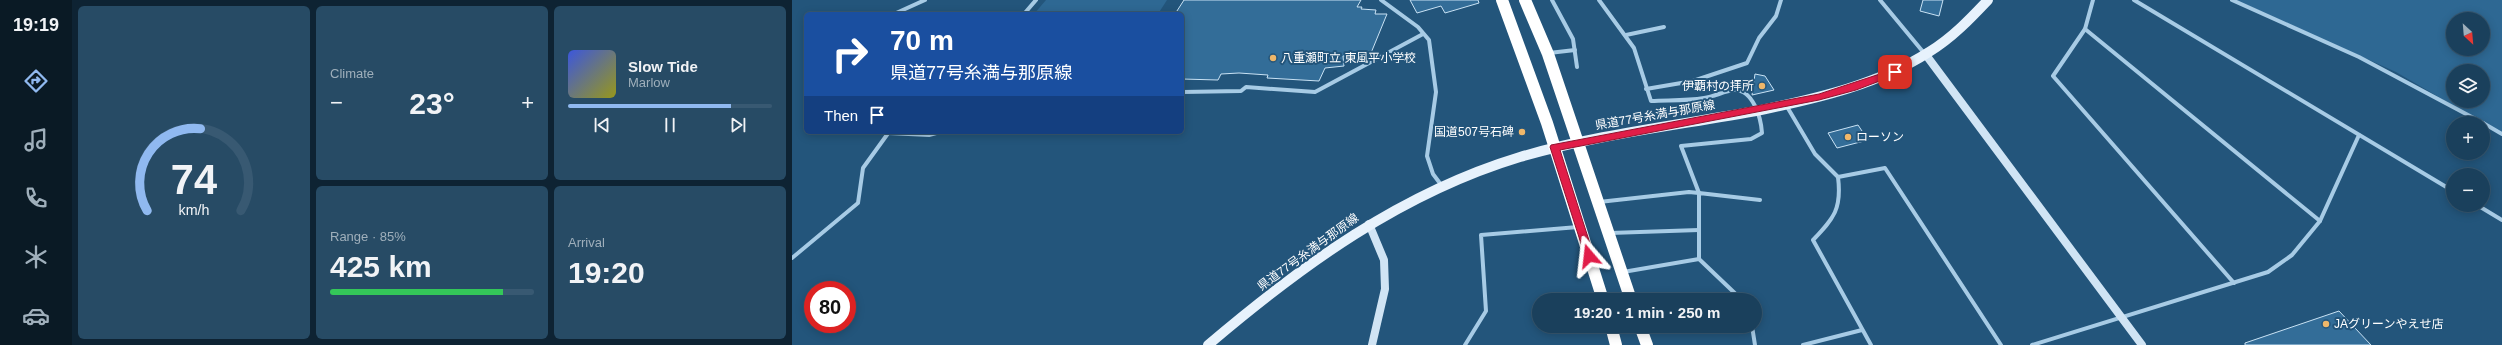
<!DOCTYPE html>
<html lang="en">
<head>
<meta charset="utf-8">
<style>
	:root { --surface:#1a405c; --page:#274b65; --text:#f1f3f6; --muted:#9fafbb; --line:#385972; --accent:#90b9f0 }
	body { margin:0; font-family:Helvetica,"Noto Sans JP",sans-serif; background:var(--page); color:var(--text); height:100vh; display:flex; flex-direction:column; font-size:15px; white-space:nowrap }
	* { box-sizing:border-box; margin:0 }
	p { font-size:13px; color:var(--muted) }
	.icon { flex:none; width:22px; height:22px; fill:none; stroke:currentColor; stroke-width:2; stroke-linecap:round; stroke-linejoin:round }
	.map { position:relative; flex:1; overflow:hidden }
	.details { display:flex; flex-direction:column; gap:6px; padding:6px; background:#0e2333; width:720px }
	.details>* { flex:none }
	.top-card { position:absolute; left:12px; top:12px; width:380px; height:122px; border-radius:6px; box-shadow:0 2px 10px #0003,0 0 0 1px var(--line); background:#1a4fa0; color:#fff; overflow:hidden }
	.needle { width:26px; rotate:154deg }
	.fabs { position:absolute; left:1654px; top:12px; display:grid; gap:8px }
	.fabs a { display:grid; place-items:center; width:44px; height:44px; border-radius:50%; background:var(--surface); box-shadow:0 2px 10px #0003,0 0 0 1px var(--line); font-size:20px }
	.speed { position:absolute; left:12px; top:281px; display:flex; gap:8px; font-size:20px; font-weight:700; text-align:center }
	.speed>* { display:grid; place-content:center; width:52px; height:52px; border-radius:50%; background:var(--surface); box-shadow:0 2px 10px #0003,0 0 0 1px var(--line); line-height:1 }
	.speed .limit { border:6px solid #d22; background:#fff; color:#111 }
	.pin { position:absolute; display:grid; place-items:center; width:34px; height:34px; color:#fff; margin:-17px; border-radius:8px; box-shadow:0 2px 6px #0006 }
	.me { position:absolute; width:44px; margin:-22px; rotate:343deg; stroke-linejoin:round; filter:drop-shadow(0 0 3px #0008) }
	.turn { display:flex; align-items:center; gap:14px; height:84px; padding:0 20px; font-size:18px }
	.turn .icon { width:52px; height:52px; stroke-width:2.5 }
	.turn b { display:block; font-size:28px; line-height:34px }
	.then { display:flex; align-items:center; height:38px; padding:0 20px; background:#0003; gap:8px; font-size:15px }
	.big { font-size:30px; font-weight:700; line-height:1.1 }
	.details .widget { flex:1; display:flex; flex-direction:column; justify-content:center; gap:6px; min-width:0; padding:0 14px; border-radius:6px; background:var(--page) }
	.details .dial { align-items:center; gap:0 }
	.dial svg { height:104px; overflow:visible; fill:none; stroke:var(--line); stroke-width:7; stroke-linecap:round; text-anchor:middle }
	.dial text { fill:var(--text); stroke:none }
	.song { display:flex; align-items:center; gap:12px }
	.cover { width:48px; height:48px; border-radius:6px; background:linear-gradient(135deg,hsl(230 70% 55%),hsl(60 70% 35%)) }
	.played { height:4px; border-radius:2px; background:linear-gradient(90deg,var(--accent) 80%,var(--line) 80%) }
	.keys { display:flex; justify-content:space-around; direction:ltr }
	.heat { display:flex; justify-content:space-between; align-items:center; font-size:22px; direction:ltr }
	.charge { height:6px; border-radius:3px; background:linear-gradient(90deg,#34c759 85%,var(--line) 0) }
	.details .tiles { flex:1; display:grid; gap:6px; grid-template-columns:repeat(3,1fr) }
	.widget:first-child { grid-row:span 2 }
	.trip { position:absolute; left:740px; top:293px; width:230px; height:40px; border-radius:20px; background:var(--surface); box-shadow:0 2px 10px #0003,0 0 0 1px var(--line); font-weight:700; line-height:40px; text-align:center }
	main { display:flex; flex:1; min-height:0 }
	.menu { display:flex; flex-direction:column; width:72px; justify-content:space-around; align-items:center; background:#0a1a25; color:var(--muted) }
	.menu .icon { width:28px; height:28px }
	.menu .active { color:var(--accent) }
	.menu b { font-size:18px; color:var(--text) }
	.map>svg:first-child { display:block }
	.green { fill:#2e6893; fill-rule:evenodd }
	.building { fill:#336d98; stroke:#c9e2f4 }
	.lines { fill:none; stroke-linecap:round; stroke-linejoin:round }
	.street { stroke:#a7cbe5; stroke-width:4 }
	.secondary { stroke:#d0e4f4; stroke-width:8 }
	.primary { stroke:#e7f2fc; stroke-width:10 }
	.highway { stroke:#fff; stroke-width:12 }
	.route { fill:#e11d48; stroke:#92132f }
	.poi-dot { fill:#efb76a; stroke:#23557b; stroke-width:1.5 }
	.labels { text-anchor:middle; stroke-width:4; stroke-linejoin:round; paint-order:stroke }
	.poi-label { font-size:12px; fill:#fff; stroke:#23557b; text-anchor:start }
	.street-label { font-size:12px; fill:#fff; stroke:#23557b }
</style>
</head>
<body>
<main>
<nav class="menu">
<b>19:19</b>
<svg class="icon active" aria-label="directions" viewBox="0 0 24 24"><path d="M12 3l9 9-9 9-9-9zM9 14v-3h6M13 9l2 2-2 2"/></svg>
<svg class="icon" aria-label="music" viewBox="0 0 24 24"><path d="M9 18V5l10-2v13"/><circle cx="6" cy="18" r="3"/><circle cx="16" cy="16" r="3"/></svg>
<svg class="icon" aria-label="phone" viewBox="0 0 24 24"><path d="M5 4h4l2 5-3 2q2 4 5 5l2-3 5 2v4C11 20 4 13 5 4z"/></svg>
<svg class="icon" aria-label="climate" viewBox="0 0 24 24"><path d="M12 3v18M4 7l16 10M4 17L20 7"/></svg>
<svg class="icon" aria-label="car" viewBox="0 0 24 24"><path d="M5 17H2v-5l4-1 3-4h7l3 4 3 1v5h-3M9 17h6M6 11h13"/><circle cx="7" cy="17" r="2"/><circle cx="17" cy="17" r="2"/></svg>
</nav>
<section class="details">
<div class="tiles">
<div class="widget dial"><svg viewBox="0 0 100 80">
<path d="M14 69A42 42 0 1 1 86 69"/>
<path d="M14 69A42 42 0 0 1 55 6" stroke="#90b9f0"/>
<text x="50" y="56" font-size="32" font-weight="700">74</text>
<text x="50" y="72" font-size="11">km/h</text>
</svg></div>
<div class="widget"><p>Climate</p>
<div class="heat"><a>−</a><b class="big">23°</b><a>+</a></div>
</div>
<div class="widget">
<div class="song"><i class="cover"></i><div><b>Slow Tide</b><p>Marlow</p></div></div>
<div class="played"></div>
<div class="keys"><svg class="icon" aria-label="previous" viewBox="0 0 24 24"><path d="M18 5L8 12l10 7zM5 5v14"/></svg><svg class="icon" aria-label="pause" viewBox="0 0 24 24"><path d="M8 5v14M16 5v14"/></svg><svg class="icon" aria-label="next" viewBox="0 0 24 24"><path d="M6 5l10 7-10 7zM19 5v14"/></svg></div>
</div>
<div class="widget"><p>Range · 85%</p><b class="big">425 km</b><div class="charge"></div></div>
<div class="widget"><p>Arrival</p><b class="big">19:20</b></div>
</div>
</section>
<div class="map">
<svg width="1710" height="345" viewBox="0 0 1710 345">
	<rect width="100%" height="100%" fill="#23557b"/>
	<g class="green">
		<polygon points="254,0 375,0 366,14 242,14"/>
		<path d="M1444 0H1710V134L1604 72ZM1661 19H1691V49H1661ZM1661 71H1691V101H1661Z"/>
	</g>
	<g class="building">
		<polygon points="392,0 569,0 565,7 570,7 569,9 584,10 583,14 595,14 579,53 567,52 566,56 551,56 552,66 533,68 527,81 475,78 476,75 447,73 429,74 426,80 390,79 390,14 383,14"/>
		<polygon points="618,0 686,0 687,3 653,13 649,6 625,13"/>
		<polygon points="1131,0 1151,0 1147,16 1128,11"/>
		<polygon points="963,74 973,76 982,90 960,95"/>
		<polygon points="1066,125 1076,140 1045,148 1036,133"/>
		<polygon points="1547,311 1579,345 1453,345 1453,343"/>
	</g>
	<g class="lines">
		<g class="street">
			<polyline points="589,0 626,27 637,40 644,92 635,156 641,174 650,186"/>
			<polyline points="760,0 781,39 785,67"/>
			<path d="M807 0 842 48 859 101C877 100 894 101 912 98 922 97 932 91 942 90 961 89 969 118 970 133L959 139 889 146 907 193 897 192 807 202"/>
			<polyline points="1088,0 1132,53"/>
			<polyline points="1301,0 1293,29 1261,76 1442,283"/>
			<polyline points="1342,0 1661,191"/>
			<polyline points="1440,0 1567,57 1691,123"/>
			<polyline points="102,14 133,0"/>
			<polyline points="232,14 244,0"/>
			<polyline points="1293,29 1528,221"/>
			<polyline points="834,35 872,27"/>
			<polyline points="757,53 783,50"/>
			<polyline points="854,89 901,81 955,63 967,38 984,16 989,0"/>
			<polyline points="390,92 449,91 454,87 523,92 631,34"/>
			<polyline points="994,105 1023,154 1046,177"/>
			<polyline points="1691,123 1710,134"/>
			<polyline points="96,133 137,135 148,132"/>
			<polyline points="1685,205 1710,220"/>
			<polyline points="818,233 907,230"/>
			<polyline points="0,258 66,203 71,168 97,132"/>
			<polyline points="907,259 907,193 968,200"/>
			<polyline points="831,272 907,259 950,300"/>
			<polyline points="960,326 963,345"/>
			<polyline points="673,345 694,311 689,235 786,227"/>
			<polyline points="1011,345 1070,330"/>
			<path d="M1079 345 1021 240C1042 218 1050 209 1046 177L1093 168 1209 345"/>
			<polyline points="1240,345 1476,272 1500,255 1528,221 1567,135"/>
		</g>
		<g class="secondary">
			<polyline points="1134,55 1350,345"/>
			<polyline points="577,224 592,260 593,289 580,345"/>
		</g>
		<path class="primary" d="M416 345C510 265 609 193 728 157 806 134 889 125 969 110 1027 98 1087 84 1137 52 1160 38 1178 19 1196 0"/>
		<g class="highway">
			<polyline points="710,0 755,123 811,300"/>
			<polyline points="733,0 756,54 839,300"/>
			<polyline points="819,326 824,345"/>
			<polyline points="848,326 855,345"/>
		</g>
	</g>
	<polygon class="route" points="1103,69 1106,70 1106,74 1064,90 1027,100 768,150 802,256 801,259 794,259 758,147 759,145 1027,94"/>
	<g class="poi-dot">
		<circle cx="481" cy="58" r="4"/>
		<circle cx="970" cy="86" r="4"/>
		<circle cx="730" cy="132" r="4"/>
		<circle cx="1056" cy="137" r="4"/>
		<circle cx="1534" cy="324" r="4"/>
	</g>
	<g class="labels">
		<g class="poi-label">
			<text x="489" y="62">八重瀬町立 東風平小学校</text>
			<text x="962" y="90" text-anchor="end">伊覇村の拝所</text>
			<text x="722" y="136" text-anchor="end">国道507号石碑</text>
			<text x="1064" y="141">ローソン</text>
			<text x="1542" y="328">JAグリーンやえせ店</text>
		</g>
		<g class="street-label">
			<text transform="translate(863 115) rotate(-10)" y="4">県道77号糸満与那原線</text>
			<text transform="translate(516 252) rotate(-36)" y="4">県道77号糸満与那原線</text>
		</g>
	</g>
</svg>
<div class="fabs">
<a><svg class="needle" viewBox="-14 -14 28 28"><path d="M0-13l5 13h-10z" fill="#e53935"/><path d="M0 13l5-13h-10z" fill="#9fafbb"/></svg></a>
<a><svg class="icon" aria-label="layers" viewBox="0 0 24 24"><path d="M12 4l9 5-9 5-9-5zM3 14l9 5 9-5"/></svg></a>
<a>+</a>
<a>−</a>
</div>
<div class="speed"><div class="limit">80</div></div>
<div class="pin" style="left:1103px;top:72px;background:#d93025"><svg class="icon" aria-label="arrive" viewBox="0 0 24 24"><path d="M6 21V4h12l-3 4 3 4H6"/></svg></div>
<svg class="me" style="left:797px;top:256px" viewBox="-20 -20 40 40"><path d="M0-17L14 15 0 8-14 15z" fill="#e11d48" stroke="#fff" stroke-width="4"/></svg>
<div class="trip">19:20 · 1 min · 250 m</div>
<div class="top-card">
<div class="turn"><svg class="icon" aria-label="right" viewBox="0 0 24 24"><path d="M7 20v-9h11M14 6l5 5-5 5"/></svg><div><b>70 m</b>県道77号糸満与那原線</div></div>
<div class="then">Then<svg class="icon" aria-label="arrive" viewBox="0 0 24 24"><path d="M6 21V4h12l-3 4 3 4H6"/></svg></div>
</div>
</div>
</main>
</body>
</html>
